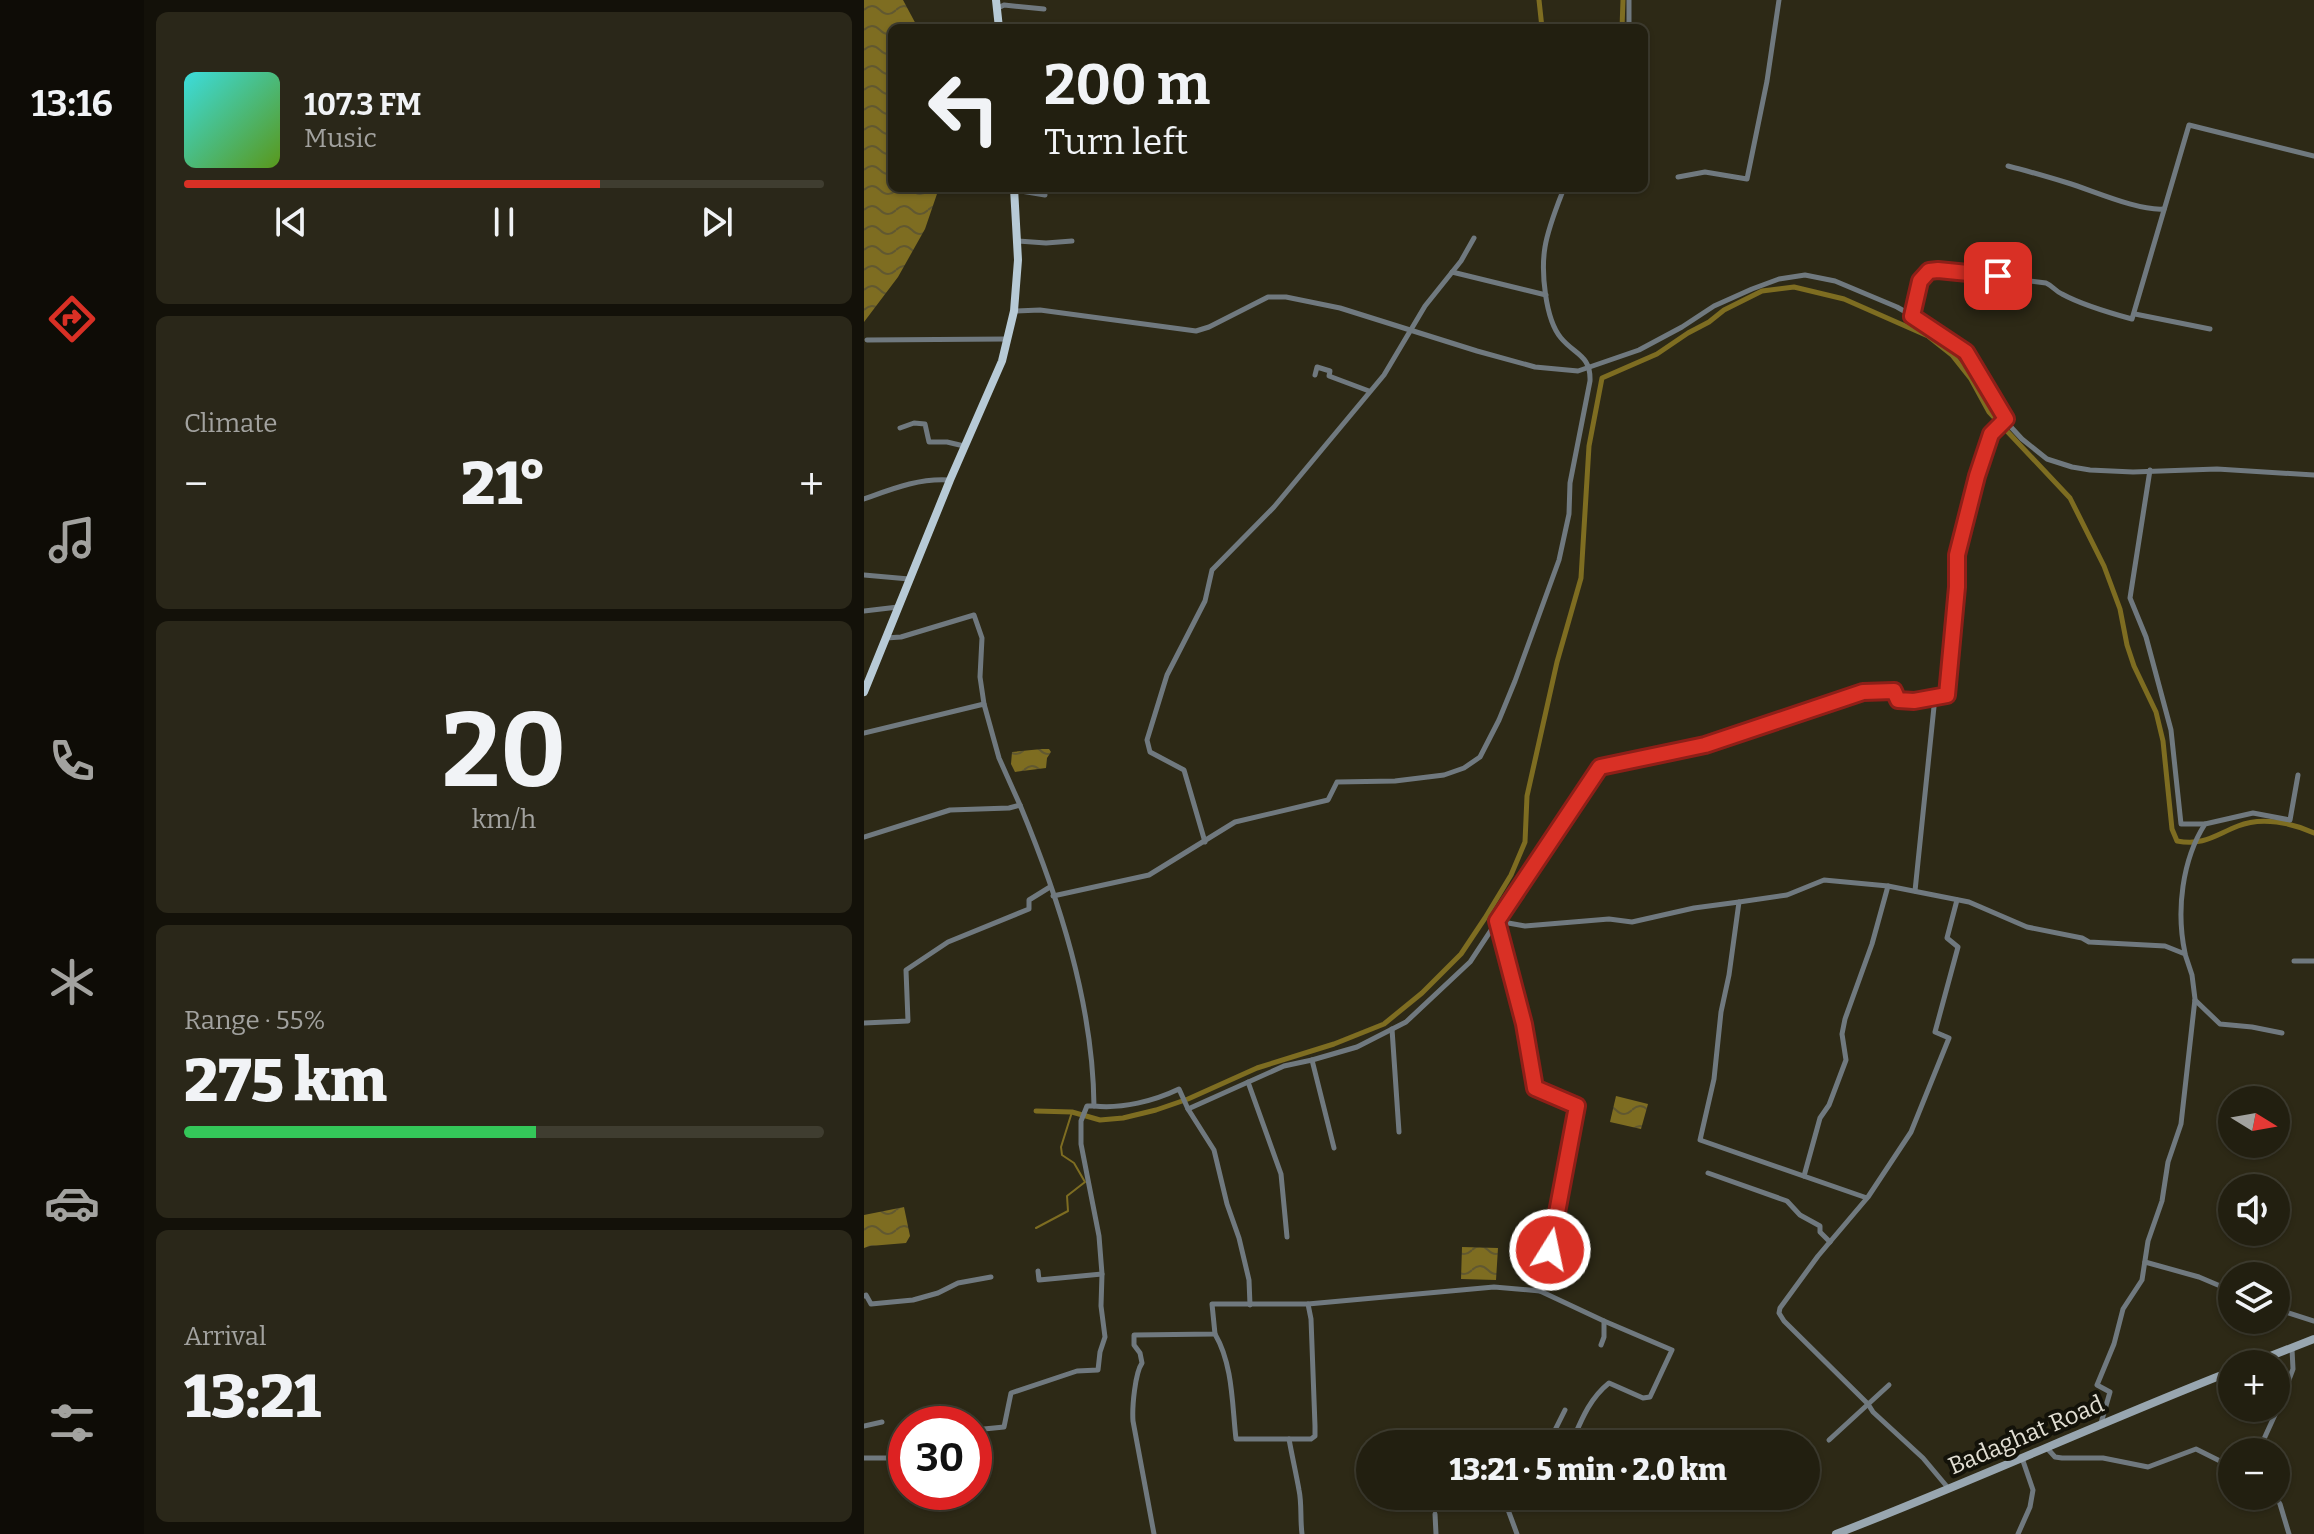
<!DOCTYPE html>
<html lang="en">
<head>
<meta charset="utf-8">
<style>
	:root { --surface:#221f10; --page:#2a2719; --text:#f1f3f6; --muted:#a2a29f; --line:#3f3d30; --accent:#d93025 }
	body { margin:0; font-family:Bitter,serif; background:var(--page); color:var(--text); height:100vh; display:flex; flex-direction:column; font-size:30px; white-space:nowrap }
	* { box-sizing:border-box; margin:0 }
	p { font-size:26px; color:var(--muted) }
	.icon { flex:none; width:44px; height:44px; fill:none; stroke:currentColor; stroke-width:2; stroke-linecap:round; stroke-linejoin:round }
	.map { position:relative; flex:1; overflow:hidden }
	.drawer { display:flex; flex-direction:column; gap:12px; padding:12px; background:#131109; width:720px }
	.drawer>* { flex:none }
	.top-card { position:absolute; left:24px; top:24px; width:760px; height:168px; border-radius:12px; box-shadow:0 2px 6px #0004,0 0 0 2px var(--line); background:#221f10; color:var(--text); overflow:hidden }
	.needle { width:52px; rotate:101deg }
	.buttons { position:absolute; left:1354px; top:1086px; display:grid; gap:16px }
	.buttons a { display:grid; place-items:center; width:72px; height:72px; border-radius:50%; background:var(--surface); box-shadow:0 2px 6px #0004,0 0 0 2px var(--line); font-size:40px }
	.speed { position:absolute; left:24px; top:1406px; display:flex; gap:16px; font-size:40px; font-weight:700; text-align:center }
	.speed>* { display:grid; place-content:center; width:104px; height:104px; border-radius:50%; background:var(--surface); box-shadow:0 2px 6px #0004,0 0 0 2px var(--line); line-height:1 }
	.speed .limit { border:12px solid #d22; background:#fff; color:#111 }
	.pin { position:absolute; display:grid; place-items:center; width:68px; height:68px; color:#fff; margin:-34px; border-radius:16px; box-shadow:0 4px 12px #0006 }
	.me { position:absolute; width:88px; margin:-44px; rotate:10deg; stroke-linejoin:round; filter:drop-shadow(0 0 6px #0008) }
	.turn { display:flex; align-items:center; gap:28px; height:168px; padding:0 24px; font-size:36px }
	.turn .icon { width:104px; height:104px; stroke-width:2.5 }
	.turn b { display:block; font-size:56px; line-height:68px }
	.big { font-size:60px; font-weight:800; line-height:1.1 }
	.drawer .card { flex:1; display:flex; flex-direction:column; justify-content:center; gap:12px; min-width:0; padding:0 28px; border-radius:12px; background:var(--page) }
	.drawer .dial { align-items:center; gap:0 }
	.dial b { font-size:104px; line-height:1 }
	.song { display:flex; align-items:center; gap:24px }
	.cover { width:96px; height:96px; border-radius:12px; background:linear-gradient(135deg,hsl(180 70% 55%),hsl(90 70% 35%)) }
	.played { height:8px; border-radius:4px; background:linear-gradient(90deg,var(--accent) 65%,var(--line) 65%) }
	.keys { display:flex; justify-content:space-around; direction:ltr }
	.heat { display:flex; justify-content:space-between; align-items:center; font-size:44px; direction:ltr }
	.charge { height:12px; border-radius:6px; background:linear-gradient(90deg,#34c759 55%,var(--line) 0) }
	.trip { position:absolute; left:492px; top:1430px; width:464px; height:80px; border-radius:40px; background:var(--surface); box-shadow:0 2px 6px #0004,0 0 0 2px var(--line); font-weight:800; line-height:80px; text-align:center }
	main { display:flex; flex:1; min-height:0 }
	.tab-bar { display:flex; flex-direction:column; width:144px; justify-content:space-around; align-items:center; background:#0e0c06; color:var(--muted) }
	.tab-bar .icon { width:56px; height:56px }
	.tab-bar .active { color:var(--accent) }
	.tab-bar b { font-size:36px; color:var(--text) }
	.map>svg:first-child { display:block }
	.water { fill:url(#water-waves) }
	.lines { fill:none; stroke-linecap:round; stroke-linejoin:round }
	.stream { stroke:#7e6d21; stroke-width:2 }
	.canal { stroke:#7e6d21; stroke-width:5 }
	.minor { stroke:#70797f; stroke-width:5 }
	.secondary { stroke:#98a6b0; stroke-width:8 }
	.primary { stroke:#b7cad6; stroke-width:8 }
	.route-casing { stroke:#8d1f18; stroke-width:20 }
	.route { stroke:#d93025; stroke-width:14 }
	.labels { text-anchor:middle; stroke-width:8; stroke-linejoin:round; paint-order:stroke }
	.street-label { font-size:24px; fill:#e2dfd4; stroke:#131209 }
</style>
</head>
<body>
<main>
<nav class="tab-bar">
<b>13:16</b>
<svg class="icon active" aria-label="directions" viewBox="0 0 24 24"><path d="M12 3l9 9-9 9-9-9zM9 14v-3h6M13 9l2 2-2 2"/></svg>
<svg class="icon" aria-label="music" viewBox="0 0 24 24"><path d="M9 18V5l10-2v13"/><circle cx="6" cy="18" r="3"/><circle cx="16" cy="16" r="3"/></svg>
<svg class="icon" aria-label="phone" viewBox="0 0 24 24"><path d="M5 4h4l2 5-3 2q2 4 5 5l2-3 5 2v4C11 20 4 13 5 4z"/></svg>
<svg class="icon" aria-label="climate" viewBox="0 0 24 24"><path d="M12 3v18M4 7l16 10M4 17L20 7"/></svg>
<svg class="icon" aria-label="car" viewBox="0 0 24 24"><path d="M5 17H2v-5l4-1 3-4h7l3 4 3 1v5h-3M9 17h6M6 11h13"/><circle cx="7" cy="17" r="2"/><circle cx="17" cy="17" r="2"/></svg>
<svg class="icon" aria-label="filters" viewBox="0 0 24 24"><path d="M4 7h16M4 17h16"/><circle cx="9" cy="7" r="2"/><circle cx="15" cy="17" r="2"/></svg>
</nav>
<section class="drawer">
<div class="card">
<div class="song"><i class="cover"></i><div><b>107.3 FM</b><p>Music</p></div></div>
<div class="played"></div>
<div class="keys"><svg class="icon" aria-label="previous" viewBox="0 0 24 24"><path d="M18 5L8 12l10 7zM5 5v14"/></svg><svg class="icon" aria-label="pause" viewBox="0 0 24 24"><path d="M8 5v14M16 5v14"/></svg><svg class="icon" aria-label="next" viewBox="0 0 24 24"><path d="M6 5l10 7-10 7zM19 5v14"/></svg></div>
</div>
<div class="card"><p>Climate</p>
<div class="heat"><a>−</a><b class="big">21°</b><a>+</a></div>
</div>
<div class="card dial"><b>20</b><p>km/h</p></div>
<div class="card"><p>Range · 55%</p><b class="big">275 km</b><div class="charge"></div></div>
<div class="card"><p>Arrival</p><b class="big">13:21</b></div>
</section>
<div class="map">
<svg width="1450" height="1534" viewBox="0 0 1450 1534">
	<defs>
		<pattern id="water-waves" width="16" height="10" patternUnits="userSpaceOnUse" patternTransform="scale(2)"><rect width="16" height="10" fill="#7e6d21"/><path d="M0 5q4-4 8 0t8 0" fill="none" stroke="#615830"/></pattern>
	</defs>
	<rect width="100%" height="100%" fill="#2d2916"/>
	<g class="water">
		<polygon points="0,0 39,0 54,28 28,28 28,188 75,188 61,229 34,277 0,322"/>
		<polygon points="178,749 185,749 187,752 183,758 182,768 151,772 147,764 148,752"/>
		<polygon points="752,1096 784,1104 777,1129 746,1122"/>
		<polygon points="40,1207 46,1236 42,1243 6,1246 0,1248 0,1215"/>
		<polygon points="598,1247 634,1248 632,1280 597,1279"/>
	</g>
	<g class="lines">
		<polyline class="stream" points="172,1228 204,1211 203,1196 221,1182 210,1163 198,1155 197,1147 208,1112"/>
		<g class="canal">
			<polyline points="675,0 678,28"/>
			<polyline points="758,28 759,0"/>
			<path d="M172 1111 208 1112 236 1120 259 1118 292 1110 324 1099 393 1068 470 1044 520 1024 558 993 597 954 621 918 647 875 661 842 663 796 693 662 717 578 725 446 738 378 793 354 824 333 845 322 860 310 898 291 930 287 980 299 1064 336 1088 355 1107 379 1125 412 1206 498 1240 566 1256 609 1263 645 1270 666 1292 712 1299 741 1308 829 1313 841C1340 846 1351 835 1374 826 1398 816 1428 823 1450 833"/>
		</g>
		<g class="minor">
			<polyline points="765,0 765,28"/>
			<polyline points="134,8 140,5 180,9"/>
			<path d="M1144 166C1164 171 1184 177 1204 183 1230 191 1274 211 1300 209"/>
			<polyline points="814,177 841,172 883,179 903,81 915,0"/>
			<polyline points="151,190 181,195"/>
			<polyline points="154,241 182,243 208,241"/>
			<polyline points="588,272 682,295"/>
			<polyline points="151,311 176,310 332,331 345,327 404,297 422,297 476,308 613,351 671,367 714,371 775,350 818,327 850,306 888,289 915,279 941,275 971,281 1033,307 1066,326 1102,352 1146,426 1158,439 1183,459 1208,467 1226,470 1269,472 1353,469 1450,475"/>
			<polyline points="1271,314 1346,329"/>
			<path d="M1048 316 1056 281 1065 271 1074 270 1182 283C1189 286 1191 291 1198 294 1218 305 1246 313 1268 319L1325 125 1450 156"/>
			<polyline points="3,340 143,339"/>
			<polyline points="451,375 453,367 466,371 465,376 505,391"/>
			<polyline points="36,428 50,423 61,424 65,442 83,442 100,446"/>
			<polyline points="1286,470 1266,598 1282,637 1307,730 1317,824 1341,824"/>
			<path d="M0 499C28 489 55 478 85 480"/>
			<polyline points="0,575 45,579"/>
			<polyline points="0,611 34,607"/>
			<polyline points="22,638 37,637 110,615 118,638 116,677 120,704"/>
			<polyline points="0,733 120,704 135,758 156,805"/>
			<path d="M0 837 86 810 145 808 156 805C195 899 229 1003 230 1106 258 1109 290 1101 315 1089L324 1109 420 1066 448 1060 470 1148"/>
			<polyline points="341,842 320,770 286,752 283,740 303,675 341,601 348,570 410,507 520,375 561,306 597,261 610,238"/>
			<polyline points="1051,891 1071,697 1083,695 1084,688 1093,587 1093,555 1113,476 1127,434 1142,419"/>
			<path d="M189 896 285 875 371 822 464 800 473 782 531 781 580 775 600 768 616 757 635 720 651 681 695 560 705 514 706 483 726 381C727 355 711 355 697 338 681 319 677 271 681 247 684 228 693 206 700 188"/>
			<polyline points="875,902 830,908 768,922 745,919 661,926 633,921 736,767 841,745 999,692 1030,691 1034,700 1050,701 1071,697"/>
			<path d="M1321 953C1312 911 1318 860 1341 824L1389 813 1426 820 1434 775"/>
			<polyline points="1430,961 1450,961"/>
			<polyline points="1331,1000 1356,1024 1388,1027 1418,1033"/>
			<polyline points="0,1023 44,1021 42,970 84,942 165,909 165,900 186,887"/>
			<polyline points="528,1029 535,1132"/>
			<polyline points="448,1060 493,1047 542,1022 606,962 633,921 665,1047 671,1088 713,1106 681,1280 676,1291 740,1321 740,1337 737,1345"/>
			<polyline points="384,1082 417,1174 423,1237"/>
			<polyline points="324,1109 350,1150 363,1204 375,1238 385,1280 386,1305"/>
			<polyline points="844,1173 923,1201 936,1215 956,1226 956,1232 966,1242"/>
			<polyline points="940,1176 956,1118 965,1105 982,1060 978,1034 981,1019 1008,944 1024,886"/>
			<polyline points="1003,1198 836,1140 850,1079 857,1012 865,975 875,902 923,895 960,880 1024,886 1105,902 1163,927 1218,938 1225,942 1301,946 1321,954 1328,975 1331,999 1317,1124 1304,1162 1298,1201 1284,1241 1278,1280 1259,1309 1250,1344 1233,1385 1246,1392 1237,1423"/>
			<polyline points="1281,1262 1335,1277 1368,1291"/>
			<polyline points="174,1271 175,1280 238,1274 235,1236 217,1144 217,1121 223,1106 230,1106"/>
			<polyline points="0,1296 2,1295 7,1304 49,1300 74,1293 94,1283 127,1277"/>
			<polyline points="1412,1309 1450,1321"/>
			<path d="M351 1334C369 1365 368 1404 372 1439H447L451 1436V1426L447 1319 444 1304"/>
			<polyline points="0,1426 18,1422"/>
			<polyline points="110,1430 140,1427 147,1393 213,1371 234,1370 236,1352 241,1337 237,1306 238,1274"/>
			<path d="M425 1439C428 1456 432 1473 435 1490 438 1504 436 1519 438 1534"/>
			<polyline points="965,1440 1025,1385"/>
			<polyline points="684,1444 701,1410"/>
			<path d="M707 1444C717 1421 725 1399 745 1383L779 1398 786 1397 808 1350 740 1321"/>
			<polyline points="1182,1447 1191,1457 1198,1458 1239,1458 1284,1467 1332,1449 1368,1467"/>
			<polyline points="1394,1452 1415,1406 1429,1369 1428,1349"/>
			<polyline points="0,1458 42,1458"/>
			<polyline points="1085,1489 1059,1458 1009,1412 1004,1404 920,1321 915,1313 916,1308 954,1256 1004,1197 1047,1132 1085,1038 1071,1032 1094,947 1083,938 1093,900"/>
			<polyline points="650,1496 643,1507 653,1534"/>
			<polyline points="1411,1496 1416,1504 1425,1534"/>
			<polyline points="571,1514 572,1534"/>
			<path d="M290 1534 269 1421C268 1407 271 1373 278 1363L276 1353 270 1345V1335L351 1334 348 1304H444L630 1287 676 1291"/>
			<polyline points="1154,1534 1166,1507 1169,1490 1158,1458"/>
		</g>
		<g class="secondary">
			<polyline points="1386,1364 1450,1339"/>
			<path d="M972 1534C1105 1483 1235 1423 1368 1371"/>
		</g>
		<g class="primary">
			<polyline points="132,0 135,28"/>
			<polyline points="0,692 86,480 138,361 150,311 154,260 150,188"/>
		</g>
	</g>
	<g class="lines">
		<g class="route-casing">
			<polyline id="route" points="686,1250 713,1106 671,1088 660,1024 633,921 736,767 841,745 999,692 1030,691 1034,700 1050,701 1083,695 1093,587 1093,555 1113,476 1127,434 1142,419 1102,352 1048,316 1056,281 1065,271 1074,270 1134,276"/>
		</g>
		<use href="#route" class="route"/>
	</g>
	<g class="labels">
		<g class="street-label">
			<text transform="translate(1162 1435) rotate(-23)" y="8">Badaghat Road</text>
		</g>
	</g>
</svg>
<div class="buttons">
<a><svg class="needle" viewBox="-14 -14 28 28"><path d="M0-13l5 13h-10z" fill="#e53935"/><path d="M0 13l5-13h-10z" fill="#a2a29f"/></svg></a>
<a><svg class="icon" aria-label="sound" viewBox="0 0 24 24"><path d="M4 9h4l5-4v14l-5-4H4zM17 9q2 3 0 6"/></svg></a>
<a><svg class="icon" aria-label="layers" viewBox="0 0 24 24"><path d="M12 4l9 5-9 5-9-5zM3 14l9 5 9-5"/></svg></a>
<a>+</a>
<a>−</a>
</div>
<div class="speed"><div class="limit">30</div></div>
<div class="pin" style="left:1134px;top:276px;background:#d93025"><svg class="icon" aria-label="arrive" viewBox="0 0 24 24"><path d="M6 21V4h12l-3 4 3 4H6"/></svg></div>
<svg class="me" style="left:686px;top:1250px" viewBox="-20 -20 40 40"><circle r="17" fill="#d93025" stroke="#fff" stroke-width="3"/><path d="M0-11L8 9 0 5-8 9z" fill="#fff"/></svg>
<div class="trip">13:21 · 5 min · 2.0 km</div>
<div class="top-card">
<div class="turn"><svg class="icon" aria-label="left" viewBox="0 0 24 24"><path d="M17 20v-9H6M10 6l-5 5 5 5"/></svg><div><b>200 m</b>Turn left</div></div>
</div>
</div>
</main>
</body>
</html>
